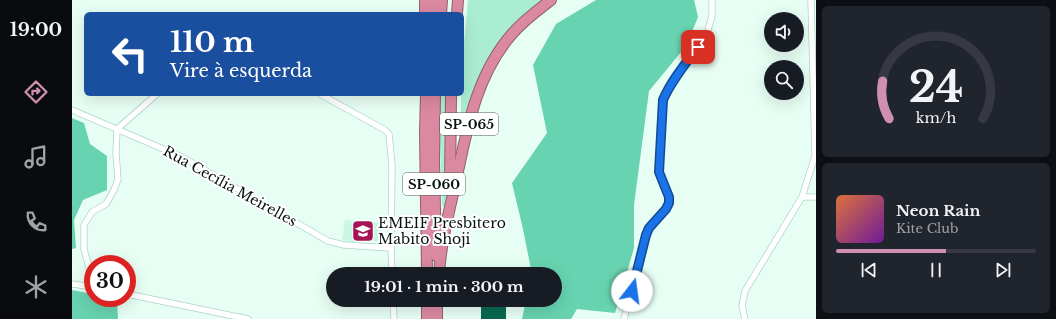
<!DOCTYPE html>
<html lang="pt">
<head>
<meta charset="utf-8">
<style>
	:root { --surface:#171b24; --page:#20242c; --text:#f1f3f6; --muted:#9ea1a6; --line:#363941; --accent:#cf8fae }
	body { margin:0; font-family:"Libre Baskerville",serif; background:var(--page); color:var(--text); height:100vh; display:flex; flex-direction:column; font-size:15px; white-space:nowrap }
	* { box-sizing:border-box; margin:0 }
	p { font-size:13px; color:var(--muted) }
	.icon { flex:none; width:22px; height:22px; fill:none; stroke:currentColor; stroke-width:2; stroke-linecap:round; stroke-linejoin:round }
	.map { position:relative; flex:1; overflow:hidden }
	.sheet { display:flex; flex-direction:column; gap:6px; padding:6px; background:#0d0f14; width:240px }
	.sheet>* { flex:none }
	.top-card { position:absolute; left:12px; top:12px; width:380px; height:84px; border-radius:6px; box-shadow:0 4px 16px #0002; background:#1a4fa0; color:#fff; overflow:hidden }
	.buttons { position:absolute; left:692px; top:12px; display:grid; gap:8px }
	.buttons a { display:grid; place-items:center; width:40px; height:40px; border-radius:50%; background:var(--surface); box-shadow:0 4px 16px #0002; font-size:20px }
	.speed { position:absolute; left:12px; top:255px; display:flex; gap:8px; font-size:20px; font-weight:700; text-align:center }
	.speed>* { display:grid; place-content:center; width:52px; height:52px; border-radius:50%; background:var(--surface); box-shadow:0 4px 16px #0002; line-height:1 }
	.speed .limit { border:6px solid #d22; background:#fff; color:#111 }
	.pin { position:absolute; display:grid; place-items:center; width:34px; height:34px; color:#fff; margin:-17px; border-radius:8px; box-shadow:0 2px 6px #0006 }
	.me { position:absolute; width:44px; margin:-22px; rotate:15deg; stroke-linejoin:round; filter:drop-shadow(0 0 3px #0008) }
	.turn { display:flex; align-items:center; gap:14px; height:84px; padding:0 20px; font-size:18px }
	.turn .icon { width:52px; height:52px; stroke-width:2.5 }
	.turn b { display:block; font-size:28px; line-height:34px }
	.sheet .card { flex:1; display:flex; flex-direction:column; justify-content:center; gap:6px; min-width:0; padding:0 14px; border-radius:6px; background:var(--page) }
	.sheet .dial { align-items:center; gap:0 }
	.dial svg { height:104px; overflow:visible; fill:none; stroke:var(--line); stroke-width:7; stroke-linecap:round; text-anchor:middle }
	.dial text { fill:var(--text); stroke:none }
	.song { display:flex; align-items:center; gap:12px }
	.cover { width:48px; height:48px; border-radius:6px; background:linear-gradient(135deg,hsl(20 70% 55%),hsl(280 70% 35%)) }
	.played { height:4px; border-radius:2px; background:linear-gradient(90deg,var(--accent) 55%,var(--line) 55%) }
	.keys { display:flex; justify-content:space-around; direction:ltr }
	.trip { position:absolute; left:254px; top:267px; width:236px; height:40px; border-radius:20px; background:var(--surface); box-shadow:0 4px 16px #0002; font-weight:700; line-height:40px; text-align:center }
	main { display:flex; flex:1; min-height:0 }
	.dock { display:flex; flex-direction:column; width:72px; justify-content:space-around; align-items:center; background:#090b0e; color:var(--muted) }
	.dock .icon { width:28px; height:28px }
	.dock .on { color:var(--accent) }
	.dock b { font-size:18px; color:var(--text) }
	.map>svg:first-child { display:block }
	.built { fill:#c8f7e4 }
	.green { fill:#abedd4 }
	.forest { fill:#68d3b0 }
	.building { fill:#076951 }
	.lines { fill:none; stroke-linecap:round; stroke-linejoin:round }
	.street-casing { stroke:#afd4c5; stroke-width:7 }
	.highway-casing { stroke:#90606e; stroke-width:12 }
	.street { stroke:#fff; stroke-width:5.5 }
	.highway { stroke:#da89a1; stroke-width:10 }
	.route-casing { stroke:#114b97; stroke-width:10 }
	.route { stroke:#1a73e8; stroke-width:7 }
	.labels { text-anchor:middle; stroke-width:4; stroke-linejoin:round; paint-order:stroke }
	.shield { fill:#fff; stroke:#515a56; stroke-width:1 }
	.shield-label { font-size:13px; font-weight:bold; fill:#06130e }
	.street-label { font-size:14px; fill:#06130e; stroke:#fff }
	.poi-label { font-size:14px; fill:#06130e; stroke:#fff; text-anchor:start }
</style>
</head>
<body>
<main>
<nav class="dock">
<b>19:00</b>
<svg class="icon on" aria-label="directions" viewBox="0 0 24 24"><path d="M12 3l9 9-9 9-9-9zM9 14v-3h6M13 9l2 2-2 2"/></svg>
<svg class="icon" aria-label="music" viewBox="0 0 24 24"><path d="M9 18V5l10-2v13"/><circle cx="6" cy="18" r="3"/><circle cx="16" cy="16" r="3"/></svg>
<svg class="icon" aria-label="phone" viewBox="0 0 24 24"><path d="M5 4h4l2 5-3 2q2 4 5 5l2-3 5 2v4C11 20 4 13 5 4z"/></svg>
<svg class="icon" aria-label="climate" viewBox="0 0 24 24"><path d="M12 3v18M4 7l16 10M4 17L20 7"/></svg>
</nav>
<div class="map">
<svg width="744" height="319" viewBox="0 0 744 319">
	<rect width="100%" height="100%" fill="#e7fef4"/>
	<polygon class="built" points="273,220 310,223 311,241 279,242 270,240"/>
	<g class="green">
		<polygon points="396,0 471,0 433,35 388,149 390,67"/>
		<polygon points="368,94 376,94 375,200 374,205 370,207 368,143"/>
	</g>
	<g class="forest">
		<polygon points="524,0 622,0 626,17 614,46 577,91 562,205 562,248 543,313 505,309 499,319 450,319 454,300 483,300 483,274 460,274 451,229 440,183 475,133 461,65 484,24"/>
		<polygon points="0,118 12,123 18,144 35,156 35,190 11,200 2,220 4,248 0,249"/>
		<polygon points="0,290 21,294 21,298 45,299 46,319 0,319"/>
	</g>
	<rect class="building" x="409" y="300" width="25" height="19"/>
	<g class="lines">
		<g class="street-casing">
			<g id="street">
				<polyline points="248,94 313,130 317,134 320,166 319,248 320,274"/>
				<polyline points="0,110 110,157 256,241 272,245 319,248"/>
				<polyline points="45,129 85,94"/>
				<polyline points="730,197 744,197"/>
				<polyline points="21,282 12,249 12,225 20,212 34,204 42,190 46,179 44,153 45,129"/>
				<polyline points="0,284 21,287"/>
				<polyline points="55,294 176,319"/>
				<polyline points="321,300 322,319"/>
				<polyline points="552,319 574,235 577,228 595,207 597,200 587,173 591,100 595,92 611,67 634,37 640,16 640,0"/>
				<polyline points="673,319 670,306 673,291 730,197 743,156 739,0"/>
			</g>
		</g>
		<g class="highway-casing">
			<g id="highway">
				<polyline points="353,14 353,0"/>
				<polyline points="360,14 361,0"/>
				<polyline points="369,14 370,0"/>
				<polyline points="385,14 386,0"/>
				<polyline points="354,94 353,133 355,274"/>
				<polyline points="363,94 362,161 364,256"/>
				<polyline points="378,187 379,94"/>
				<path d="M367 274C369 242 377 212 384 181 395 129 404 75 440 34 451 21 466 10 479 0"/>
				<polyline points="355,300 355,319"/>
				<polyline points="365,300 365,319"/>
			</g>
		</g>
		<use href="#street" class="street"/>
		<use href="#highway" class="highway"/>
	</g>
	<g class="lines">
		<g class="route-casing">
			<path id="route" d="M560 291 574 235 577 228 594 209 597 203V197L587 172 591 100C599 81 614 63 626 47"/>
		</g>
		<use href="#route" class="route"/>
	</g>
	<defs>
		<g id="school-square" transform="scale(1.15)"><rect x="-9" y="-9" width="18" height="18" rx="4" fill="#a51556" stroke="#fff"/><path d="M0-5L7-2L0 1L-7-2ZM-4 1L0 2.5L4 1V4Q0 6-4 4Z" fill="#fff"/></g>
	</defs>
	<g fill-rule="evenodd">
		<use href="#school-square" x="291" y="231"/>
	</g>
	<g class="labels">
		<g class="shield">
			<rect x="368" y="113" width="58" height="22" rx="3"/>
			<rect x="331" y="173" width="62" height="22" rx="3"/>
		</g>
		<g class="shield-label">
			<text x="397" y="129">SP-065</text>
			<text x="362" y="189">SP-060</text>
		</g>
		<g class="street-label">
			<text transform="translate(158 186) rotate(29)" y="5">Rua Cecília Meirelles</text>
		</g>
		<g class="poi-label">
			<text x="306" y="228">EMEIF Presbitero<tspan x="306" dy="16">Mabito Shoji</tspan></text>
		</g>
	</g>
</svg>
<div class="buttons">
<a><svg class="icon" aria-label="sound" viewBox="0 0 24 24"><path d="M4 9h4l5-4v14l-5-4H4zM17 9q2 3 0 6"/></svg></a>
<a><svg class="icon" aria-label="search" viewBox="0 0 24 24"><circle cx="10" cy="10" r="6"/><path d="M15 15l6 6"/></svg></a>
</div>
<div class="speed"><div class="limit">30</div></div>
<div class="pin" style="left:626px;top:47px;background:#d93025"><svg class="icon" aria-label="arrive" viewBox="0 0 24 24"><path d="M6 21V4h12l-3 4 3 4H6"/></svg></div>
<svg class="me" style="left:560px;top:291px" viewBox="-20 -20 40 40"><circle r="19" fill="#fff"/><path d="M0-13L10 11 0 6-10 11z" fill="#1a73e8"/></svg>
<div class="trip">19:01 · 1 min · 300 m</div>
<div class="top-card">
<div class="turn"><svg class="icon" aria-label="left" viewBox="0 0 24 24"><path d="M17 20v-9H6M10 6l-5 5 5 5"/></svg><div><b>110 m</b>Vire à esquerda</div></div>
</div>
</div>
<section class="sheet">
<div class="card dial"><svg viewBox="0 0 100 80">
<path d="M14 69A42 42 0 1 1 86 69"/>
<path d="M14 69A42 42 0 0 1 9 40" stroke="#cf8fae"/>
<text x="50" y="56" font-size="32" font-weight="700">24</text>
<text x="50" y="72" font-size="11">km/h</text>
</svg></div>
<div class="card">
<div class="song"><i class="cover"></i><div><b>Neon Rain</b><p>Kite Club</p></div></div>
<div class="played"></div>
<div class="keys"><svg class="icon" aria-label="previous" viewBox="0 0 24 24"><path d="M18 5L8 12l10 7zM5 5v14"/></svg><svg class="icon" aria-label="pause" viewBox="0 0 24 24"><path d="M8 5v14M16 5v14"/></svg><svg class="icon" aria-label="next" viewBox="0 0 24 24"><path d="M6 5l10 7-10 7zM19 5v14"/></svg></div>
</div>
</section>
</main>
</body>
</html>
